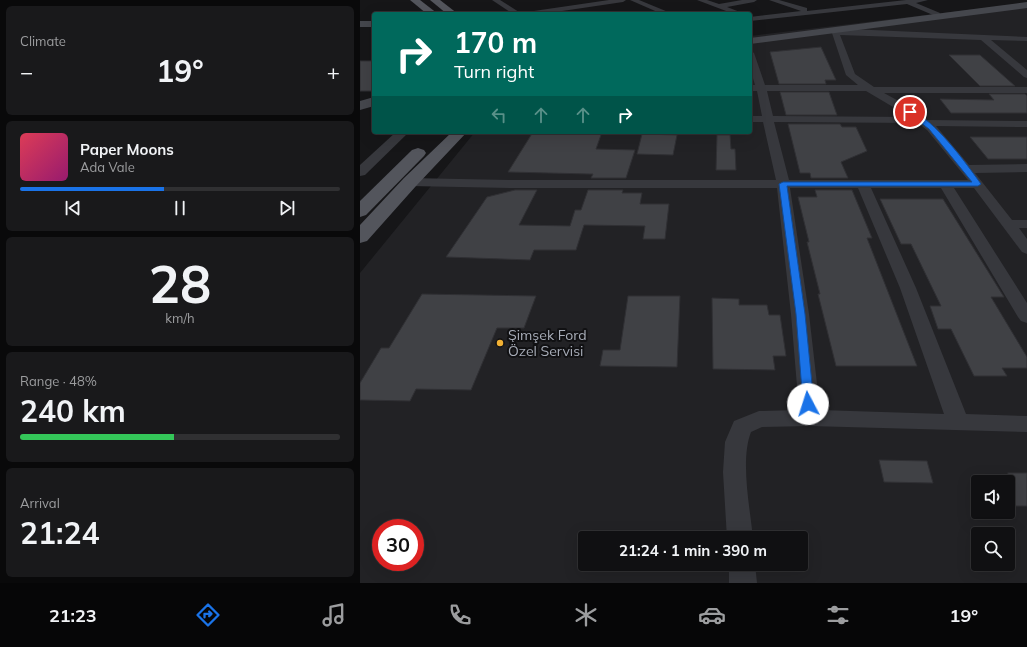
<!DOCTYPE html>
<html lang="en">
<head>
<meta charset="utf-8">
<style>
	:root { --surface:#101012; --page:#19191b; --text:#f1f3f6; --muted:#9c9d9f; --line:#303032; --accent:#1a73e8 }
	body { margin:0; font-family:Mulish,sans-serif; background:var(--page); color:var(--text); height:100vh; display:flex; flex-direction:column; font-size:15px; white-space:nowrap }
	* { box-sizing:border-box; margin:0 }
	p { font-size:13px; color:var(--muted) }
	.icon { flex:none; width:22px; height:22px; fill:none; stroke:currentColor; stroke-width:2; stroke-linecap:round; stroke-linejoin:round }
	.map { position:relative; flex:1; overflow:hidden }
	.sheet { display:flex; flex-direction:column; gap:6px; padding:6px; background:#09090a; width:360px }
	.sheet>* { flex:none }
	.banner { position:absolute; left:12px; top:12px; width:380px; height:122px; border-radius:4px; box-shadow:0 4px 16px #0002,0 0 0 1px var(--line); background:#00695c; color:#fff; overflow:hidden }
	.buttons { position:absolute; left:611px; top:475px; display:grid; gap:8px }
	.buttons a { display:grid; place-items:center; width:44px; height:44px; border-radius:4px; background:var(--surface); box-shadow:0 4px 16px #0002,0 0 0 1px var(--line); font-size:20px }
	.speed { position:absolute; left:12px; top:519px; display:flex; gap:8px; font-size:20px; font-weight:700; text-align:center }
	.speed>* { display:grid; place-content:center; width:52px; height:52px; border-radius:50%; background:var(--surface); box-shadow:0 4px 16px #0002,0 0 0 1px var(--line); line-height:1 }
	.speed .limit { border:6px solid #d22; background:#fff; color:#111 }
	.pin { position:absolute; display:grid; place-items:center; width:34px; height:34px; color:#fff; margin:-17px; border:2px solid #fff; border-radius:50%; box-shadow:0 1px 4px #0007 }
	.me { position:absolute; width:44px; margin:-22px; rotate:355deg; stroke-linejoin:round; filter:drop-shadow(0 0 3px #0008) }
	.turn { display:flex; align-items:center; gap:14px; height:84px; padding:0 16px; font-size:18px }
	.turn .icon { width:52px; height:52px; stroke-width:2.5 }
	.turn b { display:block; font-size:28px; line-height:34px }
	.lanes { display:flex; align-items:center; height:38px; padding:0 16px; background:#0003; justify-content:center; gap:20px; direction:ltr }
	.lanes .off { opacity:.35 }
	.big { font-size:30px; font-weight:700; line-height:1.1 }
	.sheet .tile { flex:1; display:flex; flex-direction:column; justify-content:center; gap:6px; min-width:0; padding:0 14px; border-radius:6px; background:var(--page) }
	.sheet .dial { align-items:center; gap:0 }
	.dial b { font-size:52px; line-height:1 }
	.song { display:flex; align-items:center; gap:12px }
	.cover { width:48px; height:48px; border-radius:6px; background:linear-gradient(135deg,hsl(350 70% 55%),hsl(320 70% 35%)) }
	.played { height:4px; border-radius:2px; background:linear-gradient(90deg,var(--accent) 45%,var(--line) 45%) }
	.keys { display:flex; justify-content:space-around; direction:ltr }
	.heat { display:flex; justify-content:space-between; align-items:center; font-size:22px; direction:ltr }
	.charge { height:6px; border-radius:3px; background:linear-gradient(90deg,#34c759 48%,var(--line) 0) }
	.trip { position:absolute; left:218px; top:531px; width:230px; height:40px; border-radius:4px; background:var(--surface); box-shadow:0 4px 16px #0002,0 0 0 1px var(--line); font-weight:700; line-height:40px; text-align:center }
	.tabs { display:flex; height:64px; justify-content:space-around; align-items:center; background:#060607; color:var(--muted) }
	.tabs .icon { width:28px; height:28px }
	.tabs .current { color:var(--accent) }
	.tabs b { font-size:18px; color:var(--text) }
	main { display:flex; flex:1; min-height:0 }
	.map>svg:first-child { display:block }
	.built { fill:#222225; fill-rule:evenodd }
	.building { fill:#404145; stroke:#303034 }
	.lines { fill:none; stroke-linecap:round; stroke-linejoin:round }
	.street { fill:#37383d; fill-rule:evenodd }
	.secondary { fill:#45474d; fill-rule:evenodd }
	.primary { fill:#53555c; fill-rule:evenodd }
	.route { fill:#1a73e8; stroke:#114b97 }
	.poi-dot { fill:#f2b134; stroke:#111113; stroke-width:1.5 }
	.labels { text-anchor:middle; stroke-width:4; stroke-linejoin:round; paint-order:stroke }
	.poi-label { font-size:14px; fill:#a8adb8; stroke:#111113; text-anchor:start }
</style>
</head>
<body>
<main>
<section class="sheet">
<div class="tile"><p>Climate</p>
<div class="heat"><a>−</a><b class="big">19°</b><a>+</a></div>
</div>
<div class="tile">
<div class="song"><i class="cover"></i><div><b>Paper Moons</b><p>Ada Vale</p></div></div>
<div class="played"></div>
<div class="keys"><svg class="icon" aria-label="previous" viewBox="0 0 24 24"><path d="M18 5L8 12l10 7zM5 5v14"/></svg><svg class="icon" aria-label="pause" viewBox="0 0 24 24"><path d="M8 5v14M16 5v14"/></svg><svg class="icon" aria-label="next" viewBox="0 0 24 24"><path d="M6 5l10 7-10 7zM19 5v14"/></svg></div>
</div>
<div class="tile dial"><b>28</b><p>km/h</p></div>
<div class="tile"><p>Range · 48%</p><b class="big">240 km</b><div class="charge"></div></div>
<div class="tile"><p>Arrival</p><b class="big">21:24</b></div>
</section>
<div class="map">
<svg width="667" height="583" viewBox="0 0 667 583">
	<rect width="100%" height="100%" fill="#161618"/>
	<path class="built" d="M667 3V583H0V273L115 132H390V36ZM618 482H648V512H618ZM21 528H55V562H21ZM618 534H648V564H618ZM225 538H441V564H225Z"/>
	<g class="building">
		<polygon points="461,47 476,80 465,80 466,84 419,84 410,52"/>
		<polygon points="589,55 620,55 655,86 620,86"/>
		<rect x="0" y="61" width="14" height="30"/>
		<polygon points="420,92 469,92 477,115 426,115"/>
		<polygon points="629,94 665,94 667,96 667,113 591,113 580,99 634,100"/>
		<polygon points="428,124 480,124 482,127 496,127 507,151 481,162 488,178 451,178 450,173 440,173"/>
		<polygon points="173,132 242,132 236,149 275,150 266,178 231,178 233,174 229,174 148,172"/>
		<polygon points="282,134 317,135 313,155 277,154"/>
		<polygon points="357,135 370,135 371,149 375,149 376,170 356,170"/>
		<polygon points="610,137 667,137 667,159 628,159"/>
		<polygon points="155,190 177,190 159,225 210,226 215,210 221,210 228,190 263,190 262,193 282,193 280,204 309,204 305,239 283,239 285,226 224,225 216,250 174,250 170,260 86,257 127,197"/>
		<polygon points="455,190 492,190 512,238 507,238 557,366 476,366 458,294 460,294 447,242 449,242 438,197 457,197"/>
		<polygon points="520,199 583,199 644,297 631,297 667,357 667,368 642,368 647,376 614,376 591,329 578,329 570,306 581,306 551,244 541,244"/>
		<polygon points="62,294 176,296 164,328 137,328 111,390 56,389 50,401 0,400 0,383 21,348 29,348"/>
		<polygon points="268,296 320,296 317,367 240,366 243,350 260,350"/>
		<polygon points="352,298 379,299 379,305 407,305 409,315 420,315 426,356 413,356 415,370 353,369"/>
		<polygon points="519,460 567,461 573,483 524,482"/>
		<rect x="648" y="473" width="19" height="33"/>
	</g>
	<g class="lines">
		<g class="street">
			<polygon points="132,0 140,0 162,14 153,14"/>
			<polygon points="249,0 266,0 263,2 182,14 163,14 167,12"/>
			<polygon points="270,0 279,0 313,14 302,14"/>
			<polygon points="337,0 347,0 359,4 382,0 397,0 394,2 367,7 385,14 374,14"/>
			<polygon points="409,0 419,0 447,8 447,11 546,0 568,0 556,3 580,13 579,15 573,15 547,4 390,21 390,17 441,11"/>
			<path d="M467 28 667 37V41L631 40 667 70V78L664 77 621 40 480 35 495 74 514 87H667V93H524L555 110 567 120 667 121V127L576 126 609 165 667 164V172L615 173 652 220H667V228H659L667 239V254L662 252 614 188H594L667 303V323L661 321 658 317 581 188H511L556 288 606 414 667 416V432L450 426 402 427 391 432C380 460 390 508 393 538H367L363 472 365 442 374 421 399 411 439 410 431 314 417 188H152L50 186 45 185 43 182 45 179 50 178 152 180H416L403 122H390V116H402L397 91H390V85H395L390 68V50L394 53 405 85H498L486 75 472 33 467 32ZM407 91H506L550 117 413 116ZM414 122 558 123 567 130 608 180H429ZM430 188H498L540 288 584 414 460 410 449 314Z"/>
			<polygon points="36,132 49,132 5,175 0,176 0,165"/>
			<polygon points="369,564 395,564 397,583 369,583"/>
		</g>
		<g class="secondary">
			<polygon points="667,2 667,8 390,44 390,38"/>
			<rect x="0" y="21" width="14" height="6"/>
			<polygon points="14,97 14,106 0,110 0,101"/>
		</g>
		<g class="primary">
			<polygon points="50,0 60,0 78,14 67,14"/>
			<polygon points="70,0 80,0 98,14 87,14"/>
			<polygon points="92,132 107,132 56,186 7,241 0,243 0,225 44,178"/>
			<polygon points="58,148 64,150 66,153 64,156 6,215 0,217 0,201 52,150"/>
		</g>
	</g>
	<path class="route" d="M550 110C575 120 606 163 621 184L618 186H427L445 314 454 404 452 406H445L443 404 436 314 419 184 423 182H612L569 129 548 113V112Z"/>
	<circle class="poi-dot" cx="140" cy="343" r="4"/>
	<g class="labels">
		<g class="poi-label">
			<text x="148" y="340">Şimşek Ford<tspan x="148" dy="16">Özel Servisi</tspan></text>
		</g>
	</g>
</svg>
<div class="buttons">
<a><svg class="icon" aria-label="sound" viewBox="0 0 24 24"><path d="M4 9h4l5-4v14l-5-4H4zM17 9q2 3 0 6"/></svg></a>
<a><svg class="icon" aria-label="search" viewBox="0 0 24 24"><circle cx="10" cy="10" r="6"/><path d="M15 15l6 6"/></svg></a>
</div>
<div class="speed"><div class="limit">30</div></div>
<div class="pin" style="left:550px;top:112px;background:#d93025"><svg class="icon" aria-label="arrive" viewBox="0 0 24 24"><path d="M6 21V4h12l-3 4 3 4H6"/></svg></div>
<svg class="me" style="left:448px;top:404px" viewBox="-20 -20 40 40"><circle r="19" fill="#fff"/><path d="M0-13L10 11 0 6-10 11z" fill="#1a73e8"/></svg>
<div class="trip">21:24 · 1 min · 390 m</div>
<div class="banner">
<div class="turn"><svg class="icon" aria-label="right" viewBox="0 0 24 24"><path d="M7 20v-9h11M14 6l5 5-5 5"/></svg><div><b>170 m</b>Turn right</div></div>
<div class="lanes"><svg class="icon off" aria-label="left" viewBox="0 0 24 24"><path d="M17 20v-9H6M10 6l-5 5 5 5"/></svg><svg class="icon off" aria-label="ahead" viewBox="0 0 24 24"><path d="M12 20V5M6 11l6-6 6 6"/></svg><svg class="icon off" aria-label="ahead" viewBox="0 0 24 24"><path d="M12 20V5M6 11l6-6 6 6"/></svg><svg class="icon" aria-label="right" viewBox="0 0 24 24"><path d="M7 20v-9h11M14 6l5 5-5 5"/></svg></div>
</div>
</div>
</main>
<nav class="tabs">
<b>21:23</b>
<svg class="icon current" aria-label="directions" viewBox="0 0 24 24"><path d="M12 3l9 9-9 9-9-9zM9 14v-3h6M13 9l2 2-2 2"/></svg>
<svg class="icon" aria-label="music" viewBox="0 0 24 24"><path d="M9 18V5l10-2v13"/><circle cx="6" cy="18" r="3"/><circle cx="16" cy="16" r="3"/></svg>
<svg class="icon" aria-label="phone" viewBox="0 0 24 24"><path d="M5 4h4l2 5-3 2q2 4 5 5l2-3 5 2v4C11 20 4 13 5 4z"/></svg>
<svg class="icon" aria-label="climate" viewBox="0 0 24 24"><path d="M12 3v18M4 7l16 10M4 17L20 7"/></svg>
<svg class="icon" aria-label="car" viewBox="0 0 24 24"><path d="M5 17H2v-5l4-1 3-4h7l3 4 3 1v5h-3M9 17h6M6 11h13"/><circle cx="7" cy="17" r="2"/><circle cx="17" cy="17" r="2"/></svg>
<svg class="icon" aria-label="filters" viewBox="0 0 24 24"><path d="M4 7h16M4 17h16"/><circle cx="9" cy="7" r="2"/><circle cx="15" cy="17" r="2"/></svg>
<b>19°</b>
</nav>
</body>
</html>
